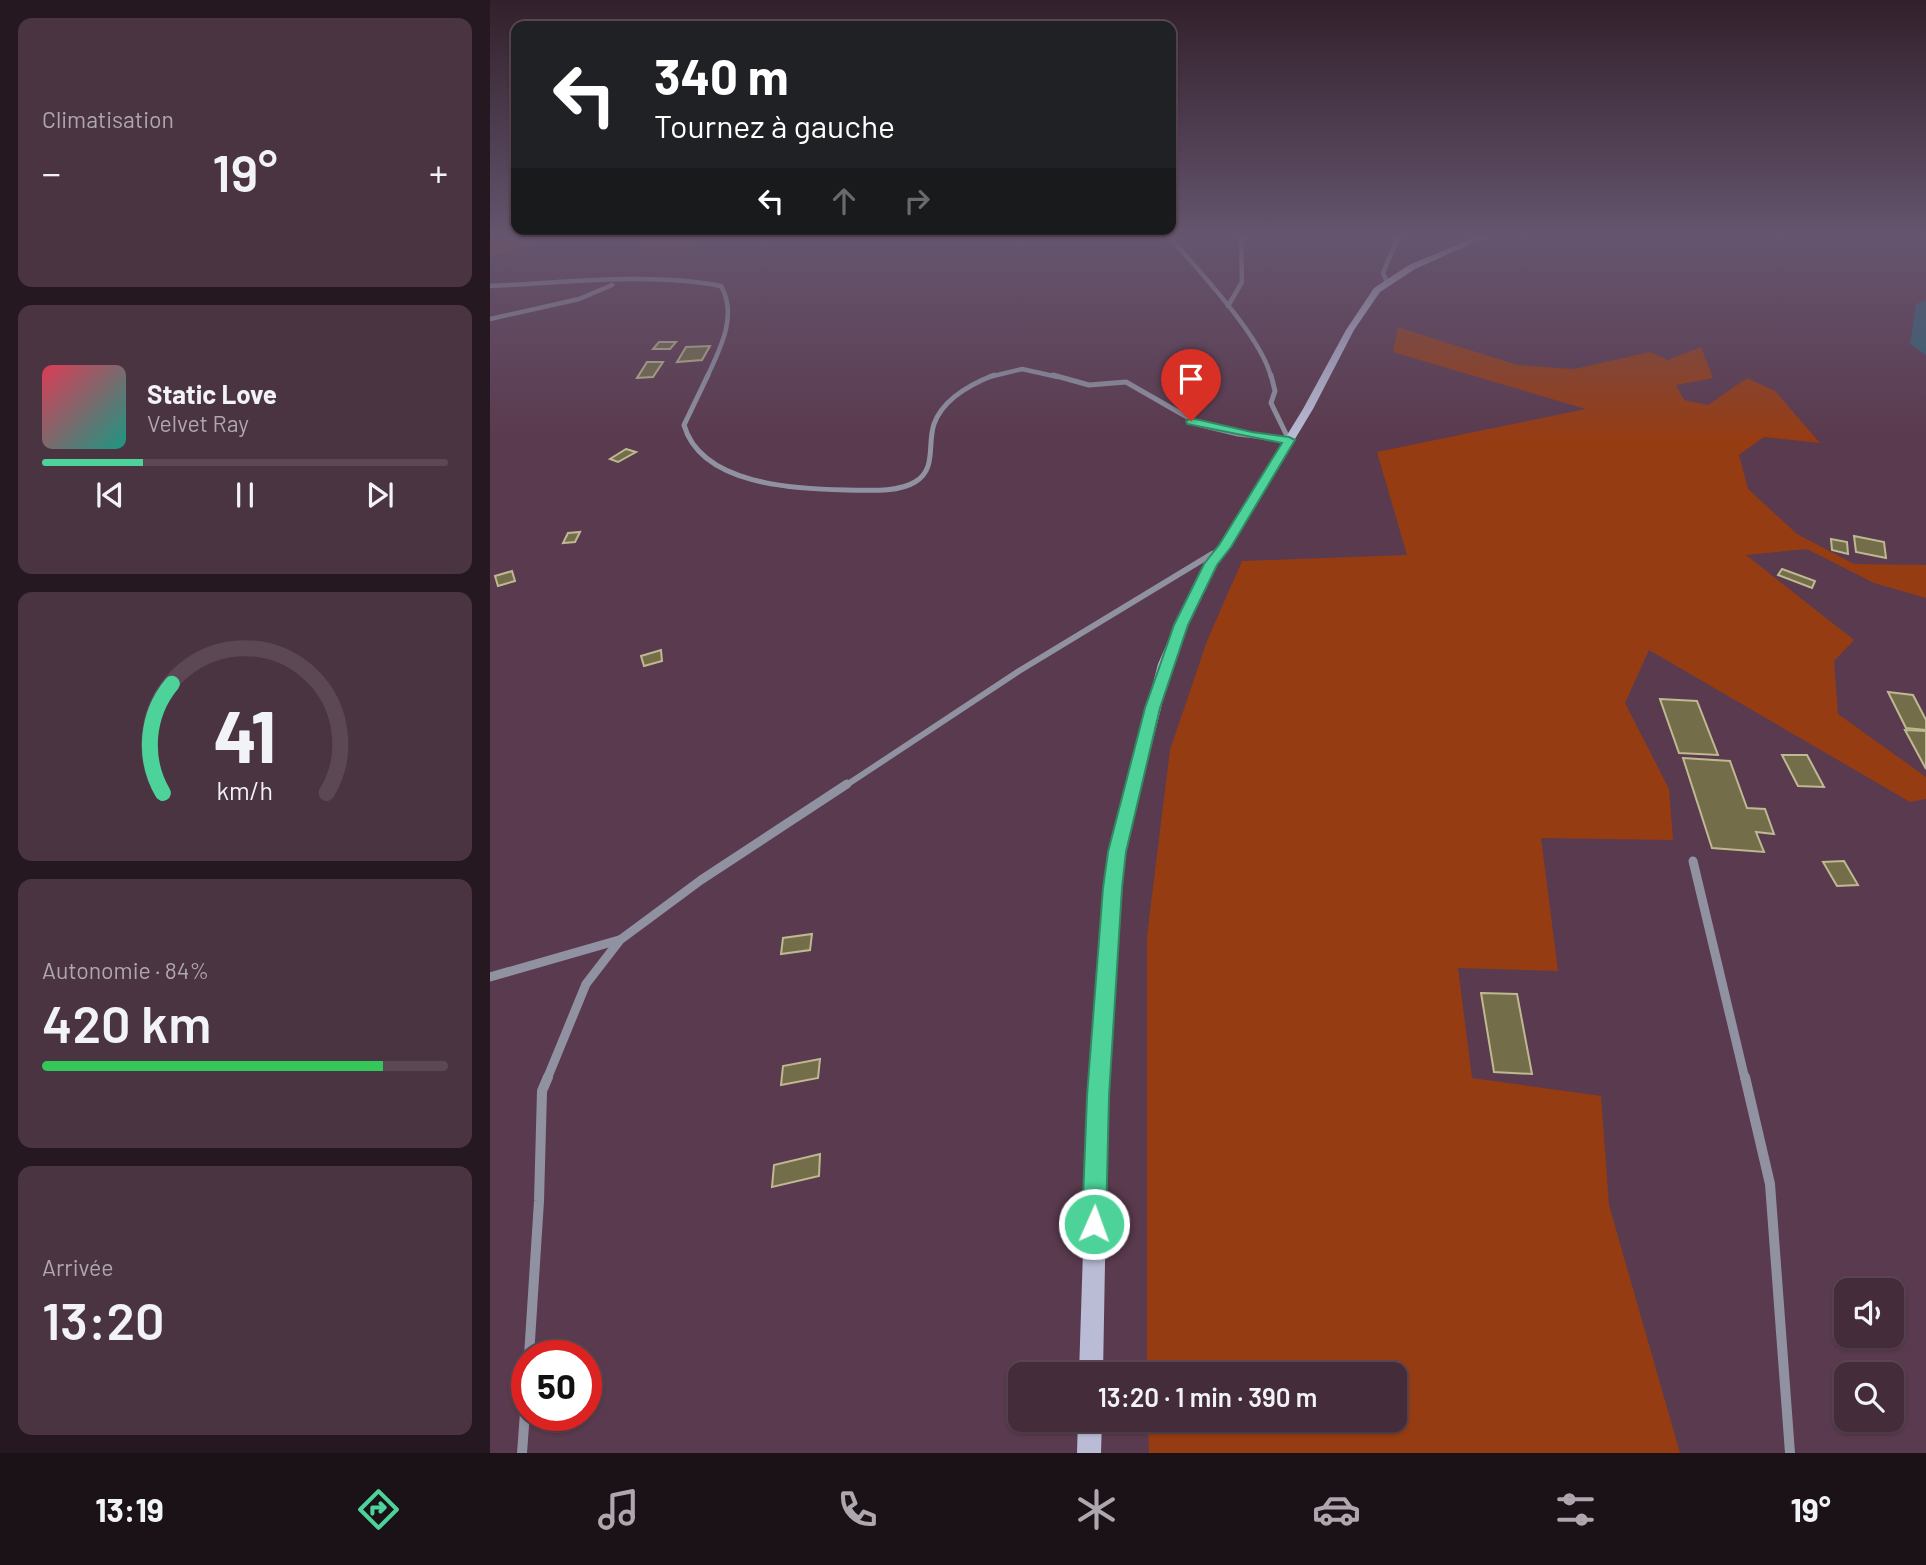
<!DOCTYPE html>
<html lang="fr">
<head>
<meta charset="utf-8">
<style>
	:root { --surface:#442c3a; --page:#4b3442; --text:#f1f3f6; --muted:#afa7af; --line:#5c4854; --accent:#4dd39a }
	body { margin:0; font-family:Barlow,sans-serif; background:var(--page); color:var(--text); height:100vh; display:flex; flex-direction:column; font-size:26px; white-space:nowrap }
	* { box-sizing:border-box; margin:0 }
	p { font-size:23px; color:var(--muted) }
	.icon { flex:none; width:38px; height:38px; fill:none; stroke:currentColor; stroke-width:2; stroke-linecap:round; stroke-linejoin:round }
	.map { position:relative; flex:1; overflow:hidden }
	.details { display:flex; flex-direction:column; gap:18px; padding:18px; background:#251820; width:490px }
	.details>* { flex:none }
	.banner { position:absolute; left:21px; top:21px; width:665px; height:214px; border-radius:14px; box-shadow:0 2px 5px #0004,0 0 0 2px var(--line); background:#202124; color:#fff; overflow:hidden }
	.tools { position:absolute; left:1344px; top:1278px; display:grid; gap:14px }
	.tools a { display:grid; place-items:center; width:70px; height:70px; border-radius:14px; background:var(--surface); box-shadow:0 2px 5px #0004,0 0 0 2px var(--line); font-size:35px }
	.speed { position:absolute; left:21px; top:1340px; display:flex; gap:14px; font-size:35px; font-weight:700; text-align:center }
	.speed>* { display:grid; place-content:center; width:91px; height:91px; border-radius:50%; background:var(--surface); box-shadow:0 2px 5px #0004,0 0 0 2px var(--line); line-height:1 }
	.speed .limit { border:10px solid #d22; background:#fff; color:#111 }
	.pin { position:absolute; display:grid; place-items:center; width:60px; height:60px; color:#fff; margin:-72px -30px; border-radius:50% 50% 50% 0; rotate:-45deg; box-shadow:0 0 7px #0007 }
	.pin .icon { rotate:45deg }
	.me { position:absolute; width:77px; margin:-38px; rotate:2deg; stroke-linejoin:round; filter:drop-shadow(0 0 5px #0008) }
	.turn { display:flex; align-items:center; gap:24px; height:147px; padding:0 28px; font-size:32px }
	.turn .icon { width:91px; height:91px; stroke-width:2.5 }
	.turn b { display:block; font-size:49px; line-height:60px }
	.lanes { display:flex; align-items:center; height:66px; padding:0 28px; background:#0003; justify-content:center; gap:35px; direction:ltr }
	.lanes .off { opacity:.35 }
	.big { font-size:52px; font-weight:600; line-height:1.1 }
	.details .widget { flex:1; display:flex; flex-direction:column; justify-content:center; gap:10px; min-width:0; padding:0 24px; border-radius:14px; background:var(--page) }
	.details .dial { align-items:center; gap:0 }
	.dial svg { height:182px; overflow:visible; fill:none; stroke:var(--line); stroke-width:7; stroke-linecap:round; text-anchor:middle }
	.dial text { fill:var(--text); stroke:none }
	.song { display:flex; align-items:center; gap:21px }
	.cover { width:84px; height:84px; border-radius:10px; background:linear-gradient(135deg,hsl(350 70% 55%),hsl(170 70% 35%)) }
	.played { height:7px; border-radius:4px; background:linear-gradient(90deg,var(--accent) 25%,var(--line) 25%) }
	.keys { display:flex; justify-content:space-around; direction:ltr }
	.heat { display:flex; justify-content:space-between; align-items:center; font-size:38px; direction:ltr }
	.charge { height:10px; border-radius:5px; background:linear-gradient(90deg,#34c759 84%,var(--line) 0) }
	.trip { position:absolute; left:518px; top:1362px; width:399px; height:70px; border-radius:14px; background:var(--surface); box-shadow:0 2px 5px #0004,0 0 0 2px var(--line); font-weight:600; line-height:70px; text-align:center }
	.menu { display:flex; height:112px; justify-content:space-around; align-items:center; background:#1b1217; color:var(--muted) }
	.menu .icon { width:49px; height:49px }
	.menu .current { color:var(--accent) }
	.menu b { font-size:32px; color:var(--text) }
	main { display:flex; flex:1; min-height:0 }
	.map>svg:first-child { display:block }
	.green { fill:#963c13 }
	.water { fill:#2c6375 }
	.building { fill:#736e49; stroke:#beb991; stroke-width:2 }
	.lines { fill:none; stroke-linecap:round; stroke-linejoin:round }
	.street-far4 { stroke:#9092a2; stroke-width:4.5 }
	.street-far3 { stroke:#9092a2; stroke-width:5 }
	.street-far2 { stroke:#9092a2; stroke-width:6 }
	.street-far1 { stroke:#9092a2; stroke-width:9 }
	.street { stroke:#9092a2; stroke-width:10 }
	.secondary { fill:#babcd6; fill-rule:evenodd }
	.route { fill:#4dd39a; stroke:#328964; stroke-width:2 }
</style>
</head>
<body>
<main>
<section class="details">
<div class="widget"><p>Climatisation</p>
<div class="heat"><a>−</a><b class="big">19°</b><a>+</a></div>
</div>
<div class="widget">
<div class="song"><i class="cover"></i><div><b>Static Love</b><p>Velvet Ray</p></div></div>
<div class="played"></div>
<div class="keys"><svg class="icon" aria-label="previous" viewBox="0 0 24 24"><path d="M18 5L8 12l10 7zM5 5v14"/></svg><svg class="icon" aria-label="pause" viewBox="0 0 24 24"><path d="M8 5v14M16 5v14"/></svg><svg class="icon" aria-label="next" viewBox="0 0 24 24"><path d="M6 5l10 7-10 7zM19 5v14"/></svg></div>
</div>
<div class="widget dial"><svg viewBox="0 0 100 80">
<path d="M14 69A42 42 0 1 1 86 69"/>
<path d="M14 69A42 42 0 0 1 18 21" stroke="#4dd39a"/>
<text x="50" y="56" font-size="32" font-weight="700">41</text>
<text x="50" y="72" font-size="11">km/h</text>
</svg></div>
<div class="widget"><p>Autonomie · 84%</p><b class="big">420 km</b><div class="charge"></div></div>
<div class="widget"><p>Arrivée</p><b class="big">13:20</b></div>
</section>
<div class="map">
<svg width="1436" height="1453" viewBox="0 0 1436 1453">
	<rect width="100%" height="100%" fill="#5a3a4e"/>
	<g class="green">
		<polygon points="0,235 137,235 44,241 0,258"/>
		<polygon points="141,235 248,235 163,249"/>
		<polygon points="908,327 1027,365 1084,369 1160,352 1178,360 1211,347 1223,378 1186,385 1194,400 1218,405 1257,378 1285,391 1330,443 1274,437 1249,455 1258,489 1307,534 1364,564 1436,565 1436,598 1384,583 1317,549 1256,555 1364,640 1344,661 1348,714 1436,777 1436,799 1420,802 1159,650 1135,703 1179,789 1183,840 1051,838 1068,971 968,968 982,1078 1111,1096 1119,1205 1190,1453 659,1453 658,1419 905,1419 905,1374 657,1374 657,936 680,750 717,641 752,561 917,555 887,452 1096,409 903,352"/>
	</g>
	<polygon class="water" points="1436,300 1436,355 1420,344 1426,304"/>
	<g class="building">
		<polygon points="169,342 186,342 180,349 163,349"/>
		<polygon points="220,346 212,360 187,362 196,347"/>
		<polygon points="157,362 173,362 163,377 147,378"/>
		<polygon points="136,449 146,452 128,462 120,459"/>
		<polygon points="90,532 85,542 73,543 78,533"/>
		<polygon points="1364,536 1394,542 1396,558 1366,552"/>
		<polygon points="1341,539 1357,542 1358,554 1342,550"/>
		<polygon points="1292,569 1325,581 1322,588 1288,575"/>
		<polygon points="22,571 25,581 8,586 5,576"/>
		<polygon points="171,650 172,661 154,666 151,656"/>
		<polygon points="1398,692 1423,695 1436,720 1436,730 1416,728"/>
		<polygon points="1170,699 1207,701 1228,755 1189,753"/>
		<polygon points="1415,730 1436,731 1436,769"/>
		<polygon points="1292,755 1317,755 1334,787 1308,786"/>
		<polygon points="1193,758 1240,761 1257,808 1275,809 1284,834 1266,832 1274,852 1222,848"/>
		<polygon points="1354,861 1368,885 1347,886 1333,862"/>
		<polygon points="322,934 320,950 291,954 293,938"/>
		<polygon points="991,993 1027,994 1042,1074 1004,1072"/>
		<polygon points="330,1059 328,1078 291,1085 293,1066"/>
		<polygon points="330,1154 329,1176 282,1187 284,1165"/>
	</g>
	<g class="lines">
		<g class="street-far4">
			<path d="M678 235C707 269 771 336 781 377"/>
			<polyline points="897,282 893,273 908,237 912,235"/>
			<path d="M0 286C74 283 159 272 231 286 248 315 230 349 217 377"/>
			<polyline points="738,306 752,282 751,235"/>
			<polyline points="0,319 89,299 122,285"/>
			<polyline points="499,377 532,369 568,377"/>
		</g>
		<g class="street-far3">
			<path d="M218 375 194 425C211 485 305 489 356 490 376 490 407 493 425 482 447 469 437 444 444 424 453 399 481 384 504 375"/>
			<polyline points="563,375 599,385 636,382 711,425 748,434 799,440 781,403 785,391 781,375"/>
			<polyline points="719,556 731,549"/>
		</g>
		<polyline class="street-far2" points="355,786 529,671 722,554"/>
		<g class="street-far1">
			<polyline points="1203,861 1255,1079"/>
			<polyline points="0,977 129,940"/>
			<polyline points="57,1079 96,984 130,940 211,880 357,784"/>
		</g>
		<g class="street">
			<polyline points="1255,1077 1280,1184 1300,1453"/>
			<polyline points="39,1356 49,1201 52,1091 58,1077"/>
			<polyline points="32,1453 37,1385"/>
		</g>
		<g class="secondary">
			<polygon points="991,235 1001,235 925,269 890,292 864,330 823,409 740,547 726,565 697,625 682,664 635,852 618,1096 613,1374 589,1374 598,1096 619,852 668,664 685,625 715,564 729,546 813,409 856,330 884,288 919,265"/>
			<polygon points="588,1419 612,1419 611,1453 587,1453"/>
		</g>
	</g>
	<linearGradient id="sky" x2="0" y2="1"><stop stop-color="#32202b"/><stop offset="0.54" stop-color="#65556e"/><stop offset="1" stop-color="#65556e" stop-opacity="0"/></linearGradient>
	<rect width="1436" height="439" fill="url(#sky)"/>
	<polygon class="route" points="701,418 762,432 799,437 805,440 741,547 727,565 698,625 670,708 636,852 632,888 619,1096 616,1224 613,1233 604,1236 596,1233 592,1224 597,1096 613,888 618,852 655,708 684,625 714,564 729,545 792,443 697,424 696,421"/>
</svg>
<div class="tools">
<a><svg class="icon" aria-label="sound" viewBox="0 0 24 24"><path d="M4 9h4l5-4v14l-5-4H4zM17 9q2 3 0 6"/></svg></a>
<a><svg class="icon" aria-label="search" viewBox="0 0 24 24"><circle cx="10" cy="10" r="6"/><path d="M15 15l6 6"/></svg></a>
</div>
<div class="speed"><div class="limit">50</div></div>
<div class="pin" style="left:701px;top:421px;background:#d93025"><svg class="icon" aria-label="arrive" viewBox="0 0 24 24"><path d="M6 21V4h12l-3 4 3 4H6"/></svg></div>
<svg class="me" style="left:604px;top:1224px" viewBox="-20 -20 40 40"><circle r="17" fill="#4dd39a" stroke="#fff" stroke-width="3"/><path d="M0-11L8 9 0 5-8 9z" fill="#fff"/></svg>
<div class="trip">13:20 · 1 min · 390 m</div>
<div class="banner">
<div class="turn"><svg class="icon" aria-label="left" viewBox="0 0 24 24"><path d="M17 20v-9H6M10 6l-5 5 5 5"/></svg><div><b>340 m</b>Tournez à gauche</div></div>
<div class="lanes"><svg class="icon" aria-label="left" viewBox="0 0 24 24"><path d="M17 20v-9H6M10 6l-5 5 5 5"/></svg><svg class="icon off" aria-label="ahead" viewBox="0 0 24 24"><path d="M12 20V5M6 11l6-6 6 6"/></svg><svg class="icon off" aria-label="right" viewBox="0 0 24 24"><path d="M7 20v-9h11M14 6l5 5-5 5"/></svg></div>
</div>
</div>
</main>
<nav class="menu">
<b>13:19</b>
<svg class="icon current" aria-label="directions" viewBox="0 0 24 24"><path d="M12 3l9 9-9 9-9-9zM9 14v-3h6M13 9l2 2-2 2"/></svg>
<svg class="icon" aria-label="music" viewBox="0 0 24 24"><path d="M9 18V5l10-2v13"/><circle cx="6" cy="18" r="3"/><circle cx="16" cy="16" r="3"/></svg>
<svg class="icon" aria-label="phone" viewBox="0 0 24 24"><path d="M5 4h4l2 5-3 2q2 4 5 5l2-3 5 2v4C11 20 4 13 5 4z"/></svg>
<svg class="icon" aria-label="climate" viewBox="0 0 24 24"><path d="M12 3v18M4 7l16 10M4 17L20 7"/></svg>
<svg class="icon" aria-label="car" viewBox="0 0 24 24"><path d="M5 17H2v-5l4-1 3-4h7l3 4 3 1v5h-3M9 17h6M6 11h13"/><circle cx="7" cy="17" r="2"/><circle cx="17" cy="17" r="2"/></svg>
<svg class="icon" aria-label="filters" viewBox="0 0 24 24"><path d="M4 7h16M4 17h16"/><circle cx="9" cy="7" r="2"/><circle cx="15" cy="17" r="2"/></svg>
<b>19°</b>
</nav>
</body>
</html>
